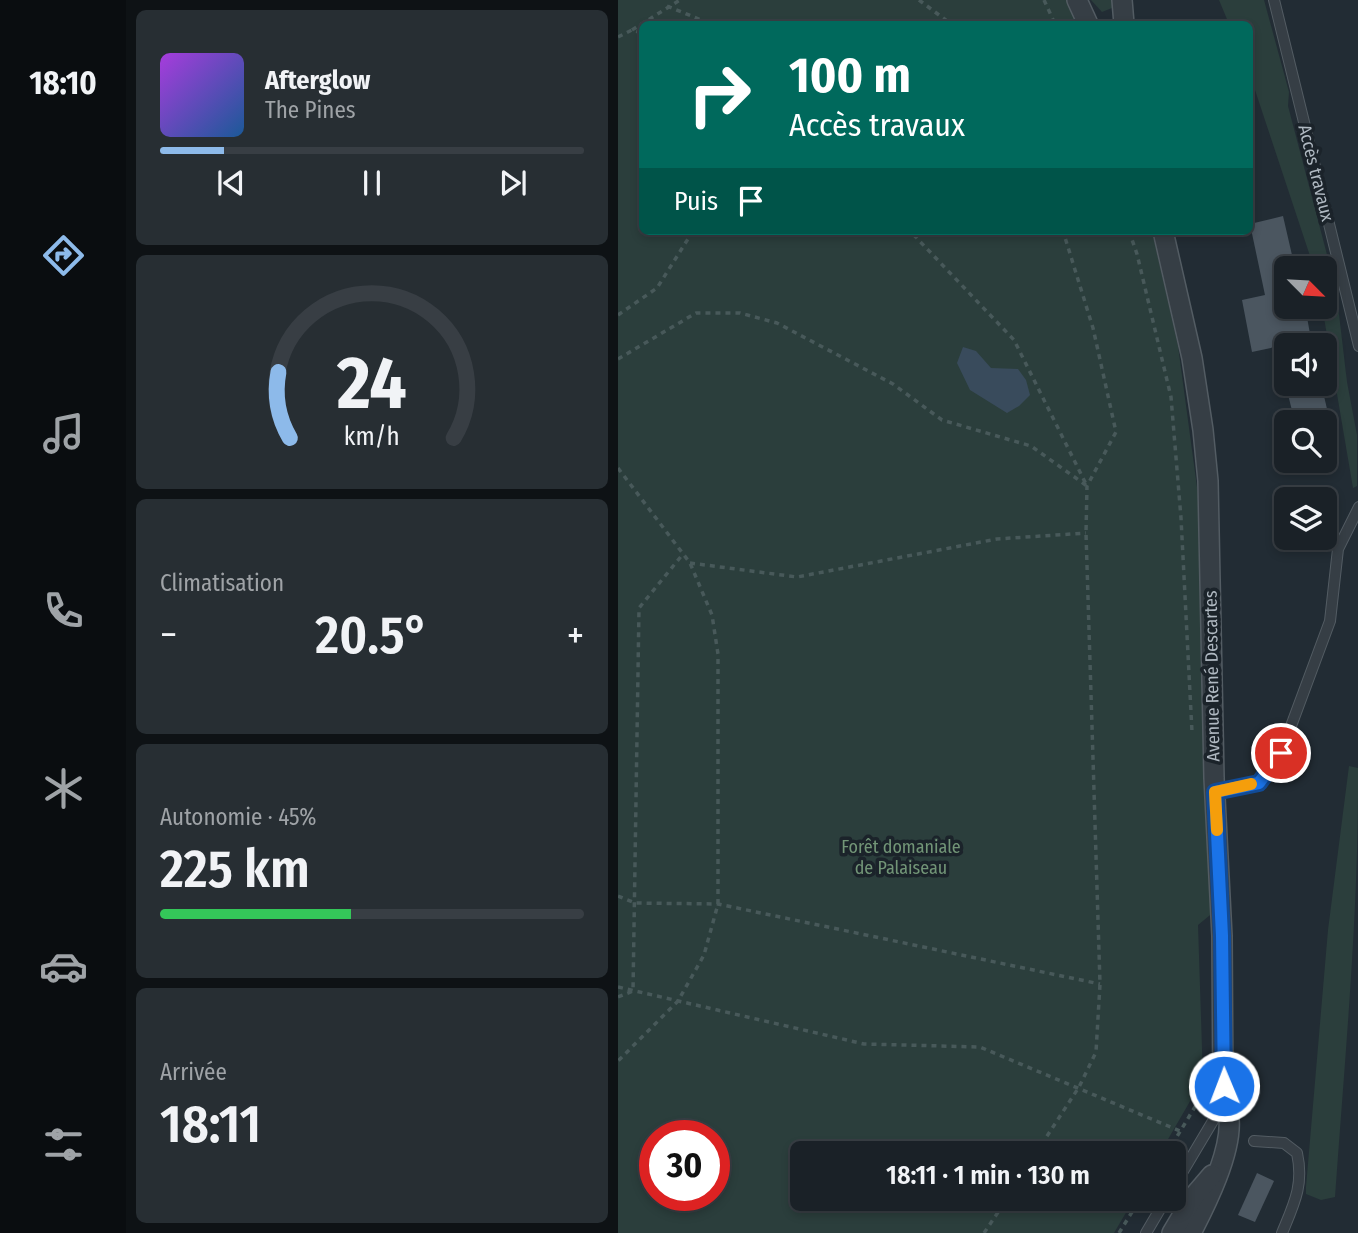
<!DOCTYPE html>
<html lang="fr">
<head>
<meta charset="utf-8">
<style>
	:root { --surface:#1a2127; --page:#272e33; --text:#f1f3f6; --muted:#9fa3a7; --line:#383e44; --accent:#8dbaea }
	body { margin:0; font-family:"Fira Sans Condensed",sans-serif; background:var(--page); color:var(--text); height:100vh; display:flex; flex-direction:column; font-size:26px; white-space:nowrap }
	* { box-sizing:border-box; margin:0 }
	p { font-size:23px; color:var(--muted) }
	.icon { flex:none; width:38px; height:38px; fill:none; stroke:currentColor; stroke-width:2; stroke-linecap:round; stroke-linejoin:round }
	.map { position:relative; flex:1; overflow:hidden }
	.details { display:flex; flex-direction:column; gap:10px; padding:10px; background:#0e1215; width:492px }
	.details>* { flex:none }
	.hud { position:absolute; left:21px; top:21px; width:614px; height:214px; border-radius:10px; box-shadow:0 4px 10px #0003,0 0 0 2px var(--line); background:#00695c; color:#fff; overflow:hidden }
	.needle { width:46px; rotate:114deg }
	.buttons { position:absolute; left:656px; top:256px; display:grid; gap:14px }
	.buttons a { display:grid; place-items:center; width:63px; height:63px; border-radius:10px; background:var(--surface); box-shadow:0 4px 10px #0003,0 0 0 2px var(--line); font-size:35px }
	.speed { position:absolute; left:21px; top:1120px; display:flex; gap:14px; font-size:35px; font-weight:700; text-align:center }
	.speed>* { display:grid; place-content:center; width:91px; height:91px; border-radius:50%; background:var(--surface); box-shadow:0 4px 10px #0003,0 0 0 2px var(--line); line-height:1 }
	.speed .limit { border:10px solid #d22; background:#fff; color:#111 }
	.pin { position:absolute; display:grid; place-items:center; width:60px; height:60px; color:#fff; margin:-30px; border:4px solid #fff; border-radius:50%; box-shadow:0 2px 7px #0007 }
	.me { position:absolute; width:77px; margin:-38px; rotate:359deg; stroke-linejoin:round; filter:drop-shadow(0 0 5px #0008) }
	.turn { display:flex; align-items:center; gap:24px; height:147px; padding:0 35px; font-size:32px }
	.turn .icon { width:91px; height:91px; stroke-width:2.5 }
	.turn b { display:block; font-size:49px; line-height:60px }
	.then { display:flex; align-items:center; height:66px; padding:0 35px; background:#0003; gap:14px; font-size:26px }
	.big { font-size:52px; font-weight:600; line-height:1.1 }
	.details .card { flex:1; display:flex; flex-direction:column; justify-content:center; gap:10px; min-width:0; padding:0 24px; border-radius:10px; background:var(--page) }
	.details .dial { align-items:center; gap:0 }
	.dial svg { height:182px; overflow:visible; fill:none; stroke:var(--line); stroke-width:7; stroke-linecap:round; text-anchor:middle }
	.dial text { fill:var(--text); stroke:none }
	.song { display:flex; align-items:center; gap:21px }
	.cover { width:84px; height:84px; border-radius:10px; background:linear-gradient(135deg,hsl(280 70% 55%),hsl(210 70% 35%)) }
	.played { height:7px; border-radius:4px; background:linear-gradient(90deg,var(--accent) 15%,var(--line) 15%) }
	.keys { display:flex; justify-content:space-around; direction:ltr }
	.heat { display:flex; justify-content:space-between; align-items:center; font-size:38px; direction:ltr }
	.charge { height:10px; border-radius:5px; background:linear-gradient(90deg,#34c759 45%,var(--line) 0) }
	.trip { position:absolute; left:172px; top:1141px; width:396px; height:70px; border-radius:10px; background:var(--surface); box-shadow:0 4px 10px #0003,0 0 0 2px var(--line); font-weight:600; line-height:70px; text-align:center }
	main { display:flex; flex:1; min-height:0 }
	.dock { display:flex; flex-direction:column; width:126px; justify-content:space-around; align-items:center; background:#0a0d10; color:var(--muted) }
	.dock .icon { width:49px; height:49px }
	.dock .on { color:var(--accent) }
	.dock b { font-size:32px; color:var(--text) }
	.map>svg:first-child { display:block }
	.green { fill:#2b3e3c; fill-rule:evenodd }
	.water { fill:#394b5c }
	.building { fill:#4b5660 }
	.lines { fill:none; stroke-linecap:round; stroke-linejoin:round }
	.lane-casing { stroke:#535c63; stroke-width:12 }
	.street-casing { stroke:#535c63; stroke-width:22 }
	.path { stroke:#48595a; stroke-width:3.5; stroke-dasharray:5 5; stroke-linecap:butt }
	.lane { stroke:#363e45; stroke-width:10 }
	.street { stroke:#363e45; stroke-width:19 }
	.route-casing { stroke:#114b97; stroke-width:18 }
	.route { stroke:#1a73e8; stroke-width:12 }
	.slow { stroke:#f59e0b; stroke-width:12 }
	.labels { text-anchor:middle; stroke-width:7; stroke-linejoin:round; paint-order:stroke }
	.street-label { font-size:18px; fill:#b0b9c2; stroke:#1b232a }
	.park-label { font-size:18px; fill:#729577; stroke:#1b232a }
</style>
</head>
<body>
<main>
<nav class="dock">
<b>18:10</b>
<svg class="icon on" aria-label="directions" viewBox="0 0 24 24"><path d="M12 3l9 9-9 9-9-9zM9 14v-3h6M13 9l2 2-2 2"/></svg>
<svg class="icon" aria-label="music" viewBox="0 0 24 24"><path d="M9 18V5l10-2v13"/><circle cx="6" cy="18" r="3"/><circle cx="16" cy="16" r="3"/></svg>
<svg class="icon" aria-label="phone" viewBox="0 0 24 24"><path d="M5 4h4l2 5-3 2q2 4 5 5l2-3 5 2v4C11 20 4 13 5 4z"/></svg>
<svg class="icon" aria-label="climate" viewBox="0 0 24 24"><path d="M12 3v18M4 7l16 10M4 17L20 7"/></svg>
<svg class="icon" aria-label="car" viewBox="0 0 24 24"><path d="M5 17H2v-5l4-1 3-4h7l3 4 3 1v5h-3M9 17h6M6 11h13"/><circle cx="7" cy="17" r="2"/><circle cx="17" cy="17" r="2"/></svg>
<svg class="icon" aria-label="filters" viewBox="0 0 24 24"><path d="M4 7h16M4 17h16"/><circle cx="9" cy="7" r="2"/><circle cx="15" cy="17" r="2"/></svg>
</nav>
<section class="details">
<div class="card">
<div class="song"><i class="cover"></i><div><b>Afterglow</b><p>The Pines</p></div></div>
<div class="played"></div>
<div class="keys"><svg class="icon" aria-label="previous" viewBox="0 0 24 24"><path d="M18 5L8 12l10 7zM5 5v14"/></svg><svg class="icon" aria-label="pause" viewBox="0 0 24 24"><path d="M8 5v14M16 5v14"/></svg><svg class="icon" aria-label="next" viewBox="0 0 24 24"><path d="M6 5l10 7-10 7zM19 5v14"/></svg></div>
</div>
<div class="card dial"><svg viewBox="0 0 100 80">
<path d="M14 69A42 42 0 1 1 86 69"/>
<path d="M14 69A42 42 0 0 1 9 40" stroke="#8dbaea"/>
<text x="50" y="56" font-size="32" font-weight="700">24</text>
<text x="50" y="72" font-size="11">km/h</text>
</svg></div>
<div class="card"><p>Climatisation</p>
<div class="heat"><a>−</a><b class="big">20.5°</b><a>+</a></div>
</div>
<div class="card"><p>Autonomie · 45%</p><b class="big">225 km</b><div class="charge"></div></div>
<div class="card"><p>Arrivée</p><b class="big">18:11</b></div>
</section>
<div class="map">
<svg width="741" height="1233" viewBox="0 0 741 1233">
	<rect width="100%" height="100%" fill="#222c34"/>
	<g class="green">
		<path d="M0 0H451L461 24H24V231H534L560 346 581 502 597 911 580 925 585 1079 542 1153H184V1199H516L496 1233H0ZM37 1136H96V1195H37Z"/>
		<polygon points="473,0 496,0 494,8 484,12"/>
		<polygon points="601,0 646,0 671,92 670,106 718,289 729,382 739,435 739,486 735,488 704,306 707,306 707,268 696,268 632,75 632,24 611,24"/>
		<path d="M731 766 740 768C741 911 727 1055 717 1197L703 1200 688 1194V1187L710 930Z"/>
	</g>
	<polygon class="water" points="345,347 358,351 373,368 400,369 408,380 412,395 401,406 389,413 352,390 339,363"/>
	<g class="building">
		<polygon points="665,216 677,268 668,268 668,306 687,306 694,345 666,345 634,352 624,300 647,295 632,224"/>
		<polygon points="667,383 703,383 712,422 677,422"/>
		<polygon points="639,1173 656,1181 637,1222 620,1215"/>
	</g>
	<g class="lines">
		<g class="lane-casing">
			<g id="lane">
				<polyline points="656,0 741,346"/>
				<polyline points="597,792 641,783 663,753 712,621 720,549 741,507"/>
				<path d="M636 1141 666 1143 679 1153C686 1185 676 1204 664 1233"/>
				<polyline points="555,1188 605,1104"/>
				<polyline points="528,1233 548,1199"/>
			</g>
		</g>
		<g class="street-casing">
			<g id="street">
				<polyline points="459,0 470,24"/>
				<polyline points="504,0 506,24"/>
				<path d="M545 231 574 358 585 430 590 481 596 778 604 936 605 1103C607 1108 610 1114 611 1119 614 1152 588 1204 573 1233"/>
				<polyline points="554,1233 576,1196 594,1175"/>
			</g>
		</g>
		<g class="path">
			<polyline points="301,0 333,24"/>
			<polyline points="426,0 437,24"/>
			<polyline points="49,6 93,24"/>
			<polyline points="14,30 62,0"/>
			<polyline points="0,37 14,30 24,33"/>
			<polyline points="511,231 519,254 553,397 563,518 574,732"/>
			<polyline points="0,315 39,288 75,231"/>
			<polyline points="0,359 78,313 122,313 159,323 275,384 324,420 413,446 469,486 396,340 292,231"/>
			<polyline points="0,468 72,563 94,615 100,654 100,904 86,955 60,1001 0,1061"/>
			<polyline points="72,563 179,577 379,539 468,533"/>
			<polyline points="0,896 17,903 100,904 482,984"/>
			<polyline points="0,987 246,1044 362,1047 562,1131"/>
			<polyline points="0,997 15,991 21,608 65,554"/>
			<polyline points="418,1153 461,1087 478,1052 482,984 468,533 469,486 498,432 475,328 445,231"/>
			<polyline points="549,1153 586,1092"/>
			<polyline points="366,1233 389,1199"/>
			<polyline points="501,1233 522,1199"/>
		</g>
		<use href="#lane" class="lane"/>
		<use href="#street" class="street"/>
	</g>
	<g class="lines">
		<g class="route-casing">
			<polyline id="route" points="606,1086 604,936 597,792 641,783 663,753"/>
		</g>
		<use href="#route" class="route"/>
		<polyline class="slow" points="599,830 597,792 633,784"/>
	</g>
	<g class="labels">
		<g class="street-label">
			<text transform="translate(698 173) rotate(76)" y="6">Accès travaux</text>
			<text transform="translate(594 676) rotate(-91)" y="6">Avenue René Descartes</text>
		</g>
		<g class="park-label">
			<text x="283" y="853">Forêt domaniale<tspan x="283" dy="21">de Palaiseau</tspan></text>
		</g>
	</g>
</svg>
<div class="buttons">
<a><svg class="needle" viewBox="-14 -14 28 28"><path d="M0-13l5 13h-10z" fill="#e53935"/><path d="M0 13l5-13h-10z" fill="#9fa3a7"/></svg></a>
<a><svg class="icon" aria-label="sound" viewBox="0 0 24 24"><path d="M4 9h4l5-4v14l-5-4H4zM17 9q2 3 0 6"/></svg></a>
<a><svg class="icon" aria-label="search" viewBox="0 0 24 24"><circle cx="10" cy="10" r="6"/><path d="M15 15l6 6"/></svg></a>
<a><svg class="icon" aria-label="layers" viewBox="0 0 24 24"><path d="M12 4l9 5-9 5-9-5zM3 14l9 5 9-5"/></svg></a>
</div>
<div class="speed"><div class="limit">30</div></div>
<div class="pin" style="left:663px;top:753px;background:#d93025"><svg class="icon" aria-label="arrive" viewBox="0 0 24 24"><path d="M6 21V4h12l-3 4 3 4H6"/></svg></div>
<svg class="me" style="left:606px;top:1086px" viewBox="-20 -20 40 40"><circle r="17" fill="#1a73e8" stroke="#fff" stroke-width="3"/><path d="M0-11L8 9 0 5-8 9z" fill="#fff"/></svg>
<div class="trip">18:11 · 1 min · 130 m</div>
<div class="hud">
<div class="turn"><svg class="icon" aria-label="right" viewBox="0 0 24 24"><path d="M7 20v-9h11M14 6l5 5-5 5"/></svg><div><b>100 m</b>Accès travaux</div></div>
<div class="then">Puis<svg class="icon" aria-label="arrive" viewBox="0 0 24 24"><path d="M6 21V4h12l-3 4 3 4H6"/></svg></div>
</div>
</div>
</main>
</body>
</html>
